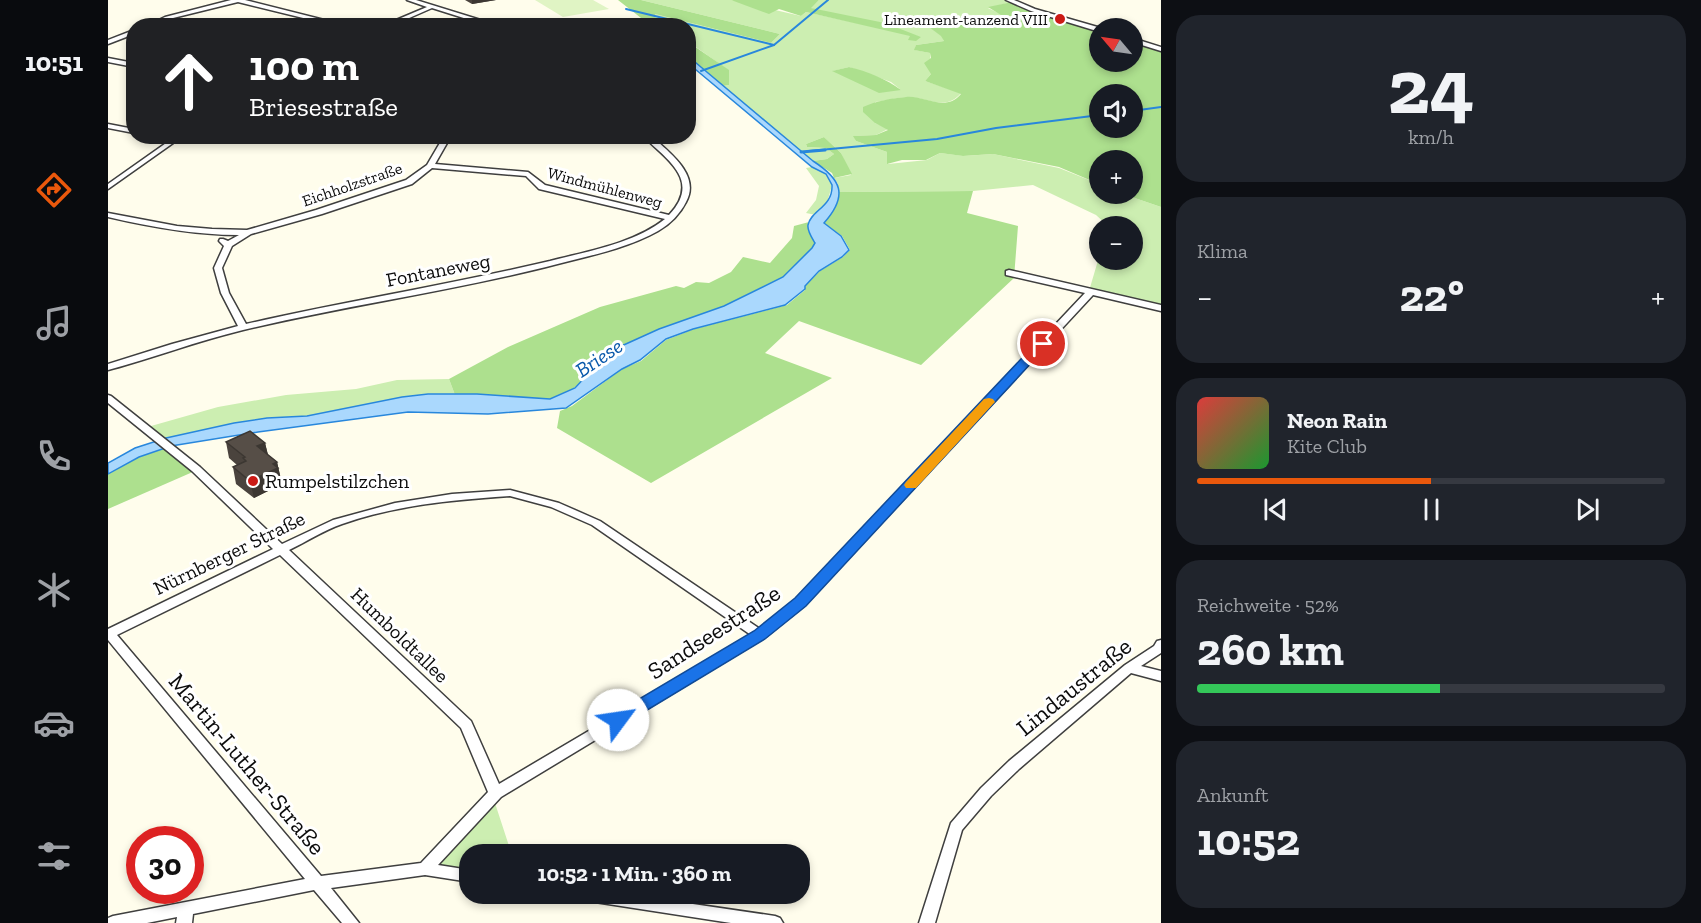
<!DOCTYPE html>
<html lang="de">
<head>
<meta charset="utf-8">
<style>
	:root { --surface:#171b24; --page:#20242c; --text:#f1f3f6; --muted:#9ea1a6; --line:#363941; --accent:#ea580c }
	body { margin:0; font-family:"Zilla Slab",serif; background:var(--page); color:var(--text); height:100vh; display:flex; flex-direction:column; font-size:22px; white-space:nowrap }
	* { box-sizing:border-box; margin:0 }
	p { font-size:20px; color:var(--muted) }
	.icon { flex:none; width:33px; height:33px; fill:none; stroke:currentColor; stroke-width:2; stroke-linecap:round; stroke-linejoin:round }
	.map { position:relative; flex:1; overflow:hidden }
	.drawer { display:flex; flex-direction:column; gap:15px; padding:15px; background:#0d0f14; width:540px }
	.drawer>* { flex:none }
	.hud { position:absolute; left:18px; top:18px; width:570px; height:126px; border-radius:24px; box-shadow:0 3px 9px #0003; background:#202124; color:#fff; overflow:hidden }
	.needle { width:39px; rotate:299deg }
	.controls { position:absolute; left:981px; top:18px; display:grid; gap:12px }
	.controls a { display:grid; place-items:center; width:54px; height:54px; border-radius:50%; background:var(--surface); box-shadow:0 3px 9px #0003; font-size:30px }
	.speed { position:absolute; left:18px; top:826px; display:flex; gap:12px; font-size:30px; font-weight:700; text-align:center }
	.speed>* { display:grid; place-content:center; width:78px; height:78px; border-radius:50%; background:var(--surface); box-shadow:0 3px 9px #0003; line-height:1 }
	.speed .limit { border:9px solid #d22; background:#fff; color:#111 }
	.pin { position:absolute; display:grid; place-items:center; width:51px; height:51px; color:#fff; margin:-26px; border:3px solid #fff; border-radius:50%; box-shadow:0 2px 6px #0007 }
	.me { position:absolute; width:66px; margin:-33px; rotate:59deg; stroke-linejoin:round; filter:drop-shadow(0 0 4px #0008) }
	.turn { display:flex; align-items:center; gap:21px; height:126px; padding:0 24px; font-size:27px }
	.turn .icon { width:78px; height:78px; stroke-width:2.5 }
	.turn b { display:block; font-size:42px; line-height:51px }
	.big { font-size:45px; font-weight:800; line-height:1.1 }
	.drawer .widget { flex:1; display:flex; flex-direction:column; justify-content:center; gap:9px; min-width:0; padding:0 21px; border-radius:24px; background:var(--page) }
	.drawer .dial { align-items:center; gap:0 }
	.dial b { font-size:78px; line-height:1 }
	.song { display:flex; align-items:center; gap:18px }
	.cover { width:72px; height:72px; border-radius:9px; background:linear-gradient(135deg,hsl(0 70% 55%),hsl(130 70% 35%)) }
	.played { height:6px; border-radius:3px; background:linear-gradient(90deg,var(--accent) 50%,var(--line) 50%) }
	.keys { display:flex; justify-content:space-around; direction:ltr }
	.heat { display:flex; justify-content:space-between; align-items:center; font-size:33px; direction:ltr }
	.charge { height:9px; border-radius:4px; background:linear-gradient(90deg,#34c759 52%,var(--line) 0) }
	.trip { position:absolute; left:351px; top:844px; width:351px; height:60px; border-radius:24px; background:var(--surface); box-shadow:0 3px 9px #0003; font-weight:800; line-height:60px; text-align:center }
	main { display:flex; flex:1; min-height:0 }
	.menu { display:flex; flex-direction:column; width:108px; justify-content:space-around; align-items:center; background:#090b0e; color:var(--muted) }
	.menu .icon { width:42px; height:42px }
	.menu .on { color:var(--accent) }
	.menu b { font-size:27px; color:var(--text) }
	.map>svg:first-child { display:block }
	.green { fill:#cceeb1; fill-rule:evenodd }
	.forest { fill:#ade08e; fill-rule:evenodd }
	.pitch { fill:#e0f4c4 }
	.water { fill:#aad8fd; stroke:#2887dc; stroke-width:1.5 }
	.lines { fill:none; stroke-linecap:round; stroke-linejoin:round }
	.stream-far1 { stroke:#2887dc; stroke-width:2 }
	.stream { stroke:#2887dc; stroke-width:3 }
	.minor-casing { stroke:#3f3f3f; stroke-width:3 }
	.minor { fill:#fff; fill-rule:evenodd }
	.wall { fill:#4a433d }
	.shaded-wall { fill:#3c3732 }
	.building { fill:#564e47; stroke:#3c3732; stroke-width:1.5 }
	.route { fill:#1a73e8; stroke:#114b97; stroke-width:1.5 }
	.slow { fill:#f59e0b }
	.poi-dot { fill:#cb1a15; stroke:#fff; stroke-width:2 }
	.labels { text-anchor:middle; stroke-width:6; stroke-linejoin:round; paint-order:stroke }
	.far-poi-label { font-size:16px; fill:#0c0c0c; stroke:#fff; text-anchor:end }
	.far-street-label { font-size:16px; fill:#0c0c0c; stroke:#fff }
	.street-label { font-size:20px; fill:#0c0c0c; stroke:#fff }
	.poi-label { font-size:20px; fill:#0c0c0c; stroke:#fff; text-anchor:start }
	.water-label { font-size:21px; font-style:italic; fill:#0858ab; stroke:#fff }
	.near-street-label { font-size:24px; fill:#0c0c0c; stroke:#fff }
</style>
</head>
<body>
<main>
<nav class="menu">
<b>10:51</b>
<svg class="icon on" aria-label="directions" viewBox="0 0 24 24"><path d="M12 3l9 9-9 9-9-9zM9 14v-3h6M13 9l2 2-2 2"/></svg>
<svg class="icon" aria-label="music" viewBox="0 0 24 24"><path d="M9 18V5l10-2v13"/><circle cx="6" cy="18" r="3"/><circle cx="16" cy="16" r="3"/></svg>
<svg class="icon" aria-label="phone" viewBox="0 0 24 24"><path d="M5 4h4l2 5-3 2q2 4 5 5l2-3 5 2v4C11 20 4 13 5 4z"/></svg>
<svg class="icon" aria-label="climate" viewBox="0 0 24 24"><path d="M12 3v18M4 7l16 10M4 17L20 7"/></svg>
<svg class="icon" aria-label="car" viewBox="0 0 24 24"><path d="M5 17H2v-5l4-1 3-4h7l3 4 3 1v5h-3M9 17h6M6 11h13"/><circle cx="7" cy="17" r="2"/><circle cx="17" cy="17" r="2"/></svg>
<svg class="icon" aria-label="filters" viewBox="0 0 24 24"><path d="M4 7h16M4 17h16"/><circle cx="9" cy="7" r="2"/><circle cx="15" cy="17" r="2"/></svg>
</nav>
<div class="map">
<svg width="1053" height="923" viewBox="0 0 1053 923">
	<rect width="100%" height="100%" fill="#fffdec"/>
	<g class="green">
		<path d="M533 0H623L693 16 698 12 813 37 702 8 711 0H899L904 2 880 8 907 21 861 16 818 24 834 36 836 41 808 45 807 50 822 53 823 74 817 81 853 93C838 112 818 97 800 97 789 97 778 101 767 102V123L780 129 768 135 746 136 748 141 779 152 780 164 819 160 832 153 856 156 885 154 951 168 991 184 992 194H1015L1053 207V305L981 291 991 257 992 260H1024V226H1000L988 215 925 185 865 191 730 192V184L726 178 743 175 733 153 716 137 698 144 699 147 718 148 726 154 719 159 705 161 615 86 621 85 620 70 581 42 580 26 557 25 548 19 547 14 663 43 672 34ZM741 67 783 82 793 90 725 71Z"/>
		<polygon points="704,167 718,174 724,185 719,203 708,215 698,213 708,200 711,186 698,168"/>
		<polygon points="341,379 347,395 320,394 294,397 199,416 159,418 50,441 36,428 110,407 178,395 248,389 289,380"/>
		<polygon points="386,800 404,855 362,855 361,872 328,866"/>
	</g>
	<g class="forest">
		<polygon points="510,0 533,0 672,34 663,43 547,14 548,19 557,25 542,25"/>
		<polygon points="623,0 711,0 703,8 777,23 813,37 808,41 800,40 802,36 698,12 693,16 671,9 661,14"/>
		<path d="M904 2 991 31 992 62H1024L1025 41 1053 50V207L1015 194H1024V160H992L991 184 951 167 885 154 855 156 832 153 818 160H794L779 164V152L748 141 745 136 768 135 780 130 767 123 755 112V107C768 101 784 98 798 97 817 95 837 113 853 94L817 81 823 74 816 63 823 58 822 53 806 50 808 45 836 41 833 36 817 24C844 12 872 18 901 20L880 7ZM992 94H1024V128H992Z"/>
		<polygon points="580,42 621,70 621,85 615,86 581,57"/>
		<path d="M741 67C759 71 778 79 793 90L771 93 724 71Z"/>
		<polygon points="716,137 733,153 744,174 726,178 724,173 705,161 719,159 726,154 718,148 699,147 698,144"/>
		<polygon points="865,191 859,213 910,226 906,278 813,365 691,321 657,353 724,378 543,483 449,428 452,411 464,406 514,369 533,361 558,340 586,329 679,305 697,290 697,286 712,271 735,257 742,250 734,236 716,223 730,199 730,192"/>
		<polygon points="701,222 700,228 707,243 704,248 675,277 616,306 551,329 460,392 442,399 347,395 341,379 400,347 492,307 568,286 576,288 588,282 601,283 623,272 635,257 662,263 684,238 686,226"/>
		<polygon points="60,447 87,471 0,509 0,474 31,457"/>
	</g>
	<polygon class="pitch" points="427,0 485,0 501,9 455,17"/>
	<path class="water" d="M581 57 705 161C733 179 741 195 716 223L733 236 741 250 734 257 711 271 697 286V289L677 305 585 329 558 339 532 360 514 369 458 408 380 414 300 412 150 432 63 446 31 457 0 474V463L27 448 58 438 126 423 159 418 199 416 294 397 320 394H369L442 399 467 388 496 357 509 348 551 329 616 306 675 277 704 248 707 243C704 238 699 231 700 225 703 210 725 207 724 185L718 174 704 167 581 64Z"/>
	<g class="lines">
		<g class="stream-far1">
			<polyline points="518,9 666,45"/>
			<polyline points="593,71 666,45 720,0"/>
			<polyline points="1024,111 1053,107"/>
			<polyline points="701,151 829,139 888,128 992,115"/>
		</g>
		<polyline class="stream" points="693,152 717,150"/>
		<g class="minor-casing">
			<g id="minor">
				<polygon points="123,0 137,0 240,26 228,26 130,2 61,19 47,26 38,26 57,17"/>
				<polygon points="299,0 308,0 392,26 381,26 324,8 283,26 274,26 319,7"/>
				<polygon points="898,0 906,0 927,9 993,28 992,28 992,32 923,11"/>
				<polygon points="26,30 26,34 0,44 0,40"/>
				<polygon points="1024,38 1053,47 1053,51 1024,42"/>
				<polygon points="0,58 26,63 26,67 0,62"/>
				<polygon points="0,124 26,129 26,133 0,128"/>
				<polygon points="46,136 75,136 0,189 0,184 61,141"/>
				<path d="M336 136H343L327 164 420 172 437 185 561 215C594 180 559 160 535 136H543C561 152 593 175 578 202 572 214 562 224 550 231 516 250 475 257 438 267 338 292 235 306 135 330 89 341 45 358 0 370V364L64 344 130 326 113 293 106 268 116 246 111 241 112 239H115L120 241 131 235C86 235 43 227 0 217V213L69 226 104 229 139 230 208 210 298 180 319 165ZM324 168 418 176 431 189 557 219C525 244 480 251 442 261 341 285 239 301 138 324L121 293 114 268 124 246 143 234 214 214 304 184Z"/>
				<path d="M901 270 1053 305V311L985 295 697 605 656 638 393 797 330 865 362 870V882L317 875 223 888 251 923H234L206 890 85 914 84 923H68L69 917 39 923H0V918L5 916 197 879 0 640V629L165 549 84 471 0 403V395L3 396 92 467 174 544 225 520 287 503 344 494 402 490 451 503 492 521 652 629 689 599 977 293 898 275V271ZM402 496 443 507 484 525 643 635 391 784 363 721 181 550C198 542 216 530 234 524 288 505 345 500 402 496ZM172 555 353 728 380 792 313 863 213 876 9 635Z"/>
				<polygon points="1053,640 1053,653 1033,666 1053,671 1053,681 1023,673 911,769 883,796 854,830 827,923 811,923 843,823 873,788 901,761 1017,665 1046,646 1049,641"/>
				<polygon points="466,894 517,894 667,916 672,918 675,923 623,923 474,900 469,899"/>
			</g>
		</g>
		<use href="#minor" class="minor"/>
	</g>
	<g class="wall">
		<polygon points="357,0 388,0 364,4"/>
		<polygon points="118,442 157,443 160,455 169,462 174,484 146,498 128,484 125,467 129,465 121,458"/>
	</g>
	<g class="shaded-wall">
		<polygon points="364,0 388,0 364,4"/>
		<polygon points="157,443 161,459 149,446"/>
		<polygon points="169,462 174,484 146,498 142,481 165,464"/>
	</g>
	<polygon class="building" points="142,431 157,443 149,446 169,462 165,464 170,468 142,481 125,467 138,461 135,458 137,457 118,442"/>
	<polygon class="route" points="935,340 941,344 939,346 698,606 657,639 516,724 510,726 504,724 501,720 504,715 646,631 687,598 930,341"/>
	<polygon class="slow" points="881,398 885,399 887,402 885,404 808,488 798,488 796,485 798,482 876,399"/>
	<g class="poi-dot">
		<circle cx="952" cy="19" r="6"/>
		<circle cx="145" cy="481" r="6"/>
	</g>
	<g class="labels">
		<g class="far-poi-label">
			<text x="940" y="25">Lineament-tanzend VIII</text>
		</g>
		<g class="far-street-label">
			<text transform="translate(244 184) rotate(-19)" y="6">Eichholzstraße</text>
			<text transform="translate(497 187) rotate(15)" y="6">Windmühlenweg</text>
		</g>
		<g class="street-label">
			<text transform="translate(330 270) rotate(-11)" y="7">Fontaneweg</text>
			<text transform="translate(121 553) rotate(-26)" y="7">Nürnberger Straße</text>
			<text transform="translate(292 635) rotate(44)" y="7">Humboldtallee</text>
		</g>
		<g class="poi-label">
			<text x="157" y="488">Rumpelstilzchen</text>
		</g>
		<g class="water-label">
			<text transform="translate(491 358) rotate(-34)" y="7">Briese</text>
		</g>
		<g class="near-street-label">
			<text transform="translate(606 632) rotate(-33)" y="8">Sandseestraße</text>
			<text transform="translate(966 687) rotate(-39)" y="8">Lindaustraße</text>
			<text transform="translate(139 764) rotate(50)" y="8">Martin-Luther-Straße</text>
		</g>
	</g>
</svg>
<div class="controls">
<a><svg class="needle" viewBox="-14 -14 28 28"><path d="M0-13l5 13h-10z" fill="#e53935"/><path d="M0 13l5-13h-10z" fill="#9ea1a6"/></svg></a>
<a><svg class="icon" aria-label="sound" viewBox="0 0 24 24"><path d="M4 9h4l5-4v14l-5-4H4zM17 9q2 3 0 6"/></svg></a>
<a>+</a>
<a>−</a>
</div>
<div class="speed"><div class="limit">30</div></div>
<div class="pin" style="left:935px;top:344px;background:#d93025"><svg class="icon" aria-label="arrive" viewBox="0 0 24 24"><path d="M6 21V4h12l-3 4 3 4H6"/></svg></div>
<svg class="me" style="left:510px;top:720px" viewBox="-20 -20 40 40"><circle r="19" fill="#fff"/><path d="M0-13L10 11 0 6-10 11z" fill="#1a73e8"/></svg>
<div class="trip">10:52 · 1 Min. · 360 m</div>
<div class="hud">
<div class="turn"><svg class="icon" aria-label="ahead" viewBox="0 0 24 24"><path d="M12 20V5M6 11l6-6 6 6"/></svg><div><b>100 m</b>Briesestraße</div></div>
</div>
</div>
<section class="drawer">
<div class="widget dial"><b>24</b><p>km/h</p></div>
<div class="widget"><p>Klima</p>
<div class="heat"><a>−</a><b class="big">22°</b><a>+</a></div>
</div>
<div class="widget">
<div class="song"><i class="cover"></i><div><b>Neon Rain</b><p>Kite Club</p></div></div>
<div class="played"></div>
<div class="keys"><svg class="icon" aria-label="previous" viewBox="0 0 24 24"><path d="M18 5L8 12l10 7zM5 5v14"/></svg><svg class="icon" aria-label="pause" viewBox="0 0 24 24"><path d="M8 5v14M16 5v14"/></svg><svg class="icon" aria-label="next" viewBox="0 0 24 24"><path d="M6 5l10 7-10 7zM19 5v14"/></svg></div>
</div>
<div class="widget"><p>Reichweite · 52%</p><b class="big">260 km</b><div class="charge"></div></div>
<div class="widget"><p>Ankunft</p><b class="big">10:52</b></div>
</section>
</main>
</body>
</html>
